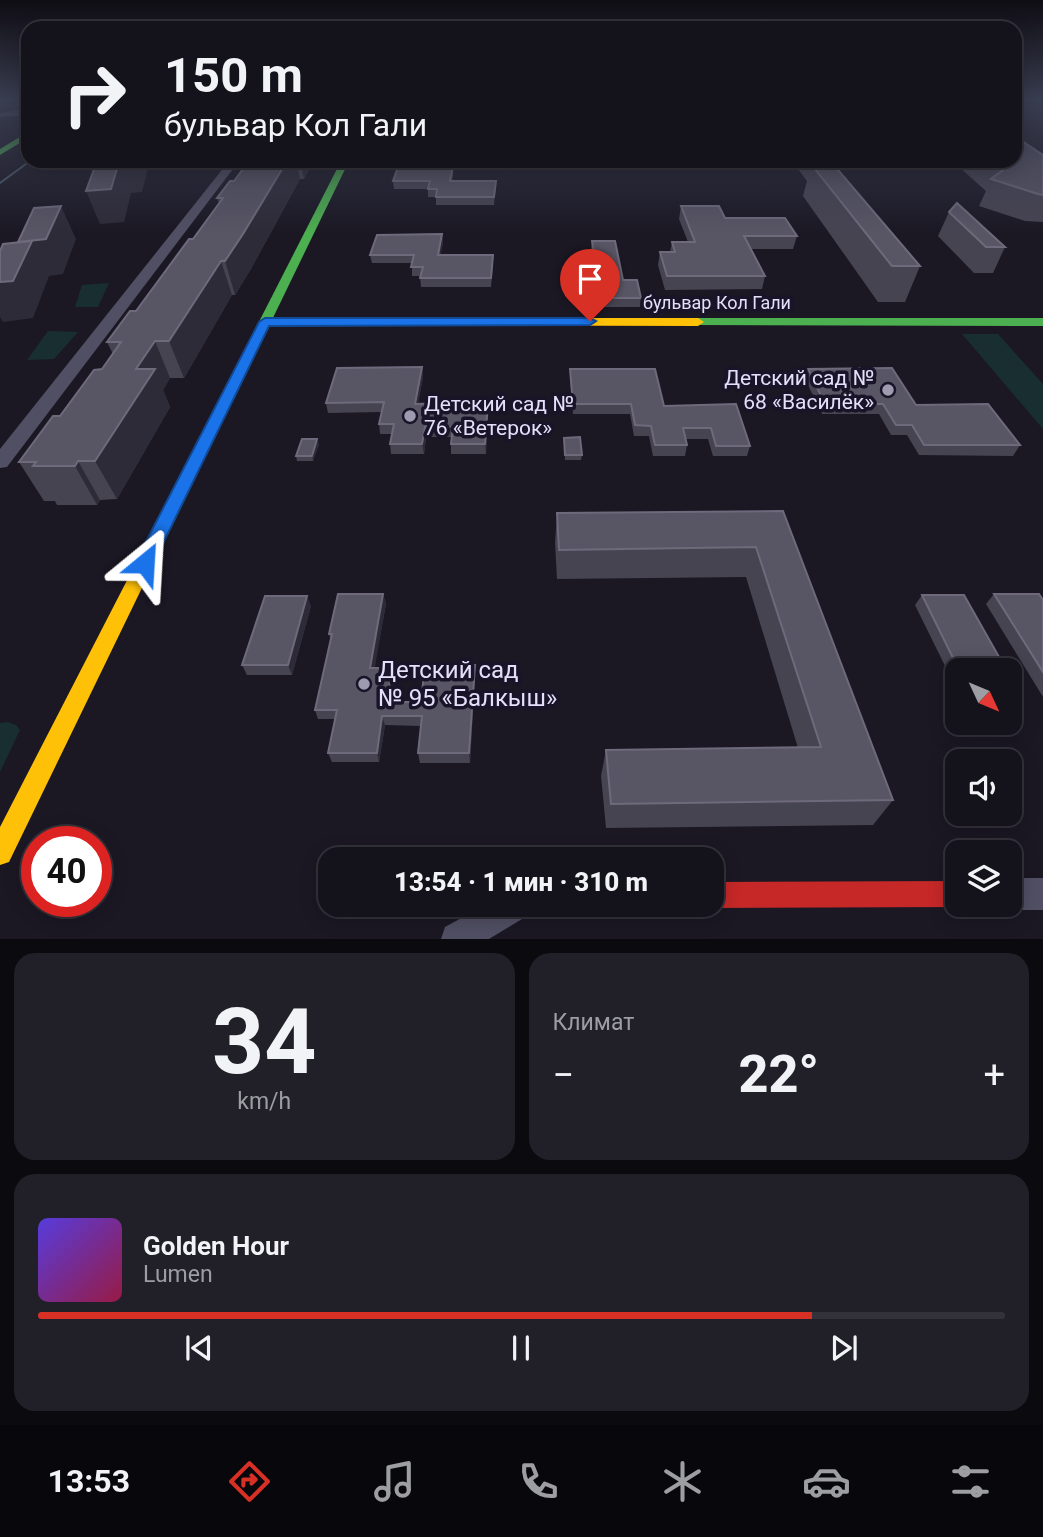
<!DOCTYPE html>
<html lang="ru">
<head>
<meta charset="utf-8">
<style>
	:root { --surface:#14121b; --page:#212028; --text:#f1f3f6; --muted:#9d9ea3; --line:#33323a; --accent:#d93025 }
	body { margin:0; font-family:Roboto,sans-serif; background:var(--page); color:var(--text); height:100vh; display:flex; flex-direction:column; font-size:26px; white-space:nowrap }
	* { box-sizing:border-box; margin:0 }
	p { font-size:23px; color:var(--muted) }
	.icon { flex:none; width:38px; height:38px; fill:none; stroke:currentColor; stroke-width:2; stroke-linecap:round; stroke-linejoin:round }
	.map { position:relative; height:939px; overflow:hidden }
	.details { display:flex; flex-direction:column; gap:14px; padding:14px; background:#0b0a0f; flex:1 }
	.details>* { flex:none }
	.top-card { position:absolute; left:21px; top:21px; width:1001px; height:147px; border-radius:21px; box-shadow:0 4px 18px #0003,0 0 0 2px var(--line); background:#14121b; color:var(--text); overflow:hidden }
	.needle { width:46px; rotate:134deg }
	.buttons { position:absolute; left:945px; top:658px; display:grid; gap:14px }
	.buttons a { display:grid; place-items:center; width:77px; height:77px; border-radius:14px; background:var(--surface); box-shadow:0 4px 18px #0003,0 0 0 2px var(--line); font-size:35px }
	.speed { position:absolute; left:21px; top:826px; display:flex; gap:14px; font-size:35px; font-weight:700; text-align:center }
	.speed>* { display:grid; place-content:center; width:91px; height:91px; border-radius:50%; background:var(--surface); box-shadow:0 4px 18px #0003,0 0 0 2px var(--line); line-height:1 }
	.speed .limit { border:10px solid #d22; background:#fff; color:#111 }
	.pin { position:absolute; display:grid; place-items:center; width:60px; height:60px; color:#fff; margin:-72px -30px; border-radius:50% 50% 50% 0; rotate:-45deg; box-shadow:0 0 7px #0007 }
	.pin .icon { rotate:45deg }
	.me { position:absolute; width:77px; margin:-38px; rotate:27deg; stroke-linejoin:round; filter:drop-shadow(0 0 5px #0008) }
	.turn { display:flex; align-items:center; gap:24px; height:147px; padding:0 28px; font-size:32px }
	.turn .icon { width:91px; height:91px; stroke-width:2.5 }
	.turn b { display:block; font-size:49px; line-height:60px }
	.big { font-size:52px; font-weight:800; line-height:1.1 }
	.details .widget { flex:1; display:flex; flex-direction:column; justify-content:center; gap:10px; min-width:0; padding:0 24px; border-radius:21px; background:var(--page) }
	.details .dial { align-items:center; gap:0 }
	.dial b { font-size:91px; line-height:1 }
	.song { display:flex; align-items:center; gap:21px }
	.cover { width:84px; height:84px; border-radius:10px; background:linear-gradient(135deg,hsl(250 70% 55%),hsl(340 70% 35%)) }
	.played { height:7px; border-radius:4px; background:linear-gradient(90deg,var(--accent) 80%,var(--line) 80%) }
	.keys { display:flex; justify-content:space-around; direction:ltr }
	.heat { display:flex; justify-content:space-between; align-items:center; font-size:38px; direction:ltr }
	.details .tiles { flex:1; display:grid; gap:14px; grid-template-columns:1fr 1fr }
	.widget:last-child { grid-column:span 2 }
	.trip { position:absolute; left:318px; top:847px; width:406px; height:70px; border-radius:21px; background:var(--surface); box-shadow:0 4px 18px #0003,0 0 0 2px var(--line); font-weight:800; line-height:70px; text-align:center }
	.menu { display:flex; height:112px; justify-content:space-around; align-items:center; background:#08070b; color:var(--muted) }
	.menu .icon { width:49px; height:49px }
	.menu .current { color:var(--accent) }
	.menu b { font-size:32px; color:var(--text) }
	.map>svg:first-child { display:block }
	.green { fill:#182e30 }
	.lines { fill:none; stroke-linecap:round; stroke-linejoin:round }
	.street { fill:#514f63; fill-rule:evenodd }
	.fast { fill:#4caf50; fill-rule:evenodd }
	.slow { fill:#ffc107; fill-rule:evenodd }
	.jam { fill:#c62828; fill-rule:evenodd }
	.tram { stroke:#4c5a6a; stroke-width:2 }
	.wall { fill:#474452 }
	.shaded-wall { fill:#2e2b38 }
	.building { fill:#585564; stroke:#6e6a7c; stroke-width:2 }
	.route { fill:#1a73e8; stroke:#114b97; stroke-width:2 }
	.poi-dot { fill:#9e9ab0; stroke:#191428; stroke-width:2.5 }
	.labels { text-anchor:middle; stroke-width:7; stroke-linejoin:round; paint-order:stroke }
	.far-street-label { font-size:18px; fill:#e4e0fb; stroke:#191428 }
	.poi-label { font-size:21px; fill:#e4e0fb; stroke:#191428; text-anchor:end }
	.near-poi-label { font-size:24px; fill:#e4e0fb; stroke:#191428; text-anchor:start }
</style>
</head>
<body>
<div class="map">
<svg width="1043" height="939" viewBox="0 0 1043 939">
	<rect width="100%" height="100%" fill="#1b1824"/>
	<g class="green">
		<polygon points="109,283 98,307 75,307 82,285"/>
		<polygon points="48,331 78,332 54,359 27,360"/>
		<polygon points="962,334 998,334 1043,384 1043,429"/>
		<polygon points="8,722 16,725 20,730 0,772 0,723"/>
	</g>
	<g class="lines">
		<g class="street">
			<polygon points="28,109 28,115 0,117 0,113"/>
			<polygon points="229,161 239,161 7,467 0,468 0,449"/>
			<polygon points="1010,878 1043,878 1043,910 1010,910 999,905 1010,905"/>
			<polygon points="485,905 532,905 527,916 489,939 441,939 445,927"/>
		</g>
		<g class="fast">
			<polygon points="28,132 28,138 0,155 0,149"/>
			<polygon points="341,161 349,161 156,559 153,564 147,566 141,564 138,559"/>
			<polygon points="698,318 1043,318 1043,326 694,325 692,322"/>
		</g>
		<g class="slow">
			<polygon points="265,318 698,318 704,322 698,326 261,325 259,322"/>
			<polygon points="147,552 153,554 156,559 9,862 0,865 0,827 138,559 141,554"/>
		</g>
		<polygon class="jam" points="957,881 957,905 962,905 957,907 712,908 704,905 712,905 712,882"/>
		<polyline class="tram" points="0,183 30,161"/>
	</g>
	<g class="wall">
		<polygon points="1043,155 1043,222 1025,221 979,206 986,191 959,167 958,169 891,169 883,161 1015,161"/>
		<polygon points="249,161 310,161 311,165 304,179 300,179 252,267 235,295 232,295 184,378 170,378 163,390 170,407 117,499 100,500 97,505 57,505 55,501 44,501 19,462 102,369 113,354 107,342 136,311 193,239 219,203 217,198 234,181"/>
		<polygon points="792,161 839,161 837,169 920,266 905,302 878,302 803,196 807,181"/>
		<polygon points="453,166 453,174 452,181 496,181 494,205 436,205 436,197 428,197 428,189 394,189 393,181"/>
		<polygon points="681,206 797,236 793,249 751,249 765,276 762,289 665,290 658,265 660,252 670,252 672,242 688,242 679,219"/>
		<polygon points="949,212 1005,247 993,273 974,273 938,236"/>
		<polygon points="442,234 443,243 440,255 493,263 491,287 421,287 420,276 412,276 412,263 372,263 370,255"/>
		<polygon points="592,241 623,280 641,298 640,307 601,307 591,250"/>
		<polygon points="422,367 423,377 418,404 488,412 486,454 451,454 451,437 426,437 424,454 391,454 390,444 392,434 380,434 379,424 381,412 328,413 326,403"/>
		<polygon points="570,369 664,406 750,446 747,456 713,456 708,439 685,439 687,445 685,456 653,456 649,436 634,436 630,414 573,414 570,379"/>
		<polygon points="808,369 916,405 1020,445 1013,456 919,455 907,435 891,435 879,414 822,414 805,379"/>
		<polygon points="564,438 582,455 581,460 565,460"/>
		<polygon points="319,444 313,461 297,461 296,456"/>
		<polygon points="783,511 893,800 873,825 606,828 601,776 606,750 798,748 746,577 557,579 555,543 557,513"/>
		<polygon points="383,594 386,604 374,668 392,668 395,678 391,702 421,702 475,675 470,763 420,763 418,753 421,726 385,725 379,762 332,762 328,753 335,719 318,719 315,710 331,641 329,634"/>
		<polygon points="994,594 1043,600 1043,697 986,604"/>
		<polygon points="922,595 1003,664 998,670 957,670 957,674 949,674 915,605"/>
		<polygon points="311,606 292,675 247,675 242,665"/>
	</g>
	<g class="shaded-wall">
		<polygon points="0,101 11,101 0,108"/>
		<polygon points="128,161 145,161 148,168 142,192 131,193 124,222 100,224 86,191 108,163"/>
		<polygon points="287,161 296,161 300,179 252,267 235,295 225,261"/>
		<polygon points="300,161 310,161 311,165 304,179"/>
		<polygon points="61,206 76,239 63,274 49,276 33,318 3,322 0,317 0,282 18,242"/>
		<polygon points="442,234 443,243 439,264 438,255"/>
		<polygon points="221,261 232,295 184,378 169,341"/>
		<polygon points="155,341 170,378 163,390 170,407 117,499 95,461 136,369"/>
		<polygon points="422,367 423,377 416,414 415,404"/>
		<polygon points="488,402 488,412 486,454 485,444"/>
		<polygon points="425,427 426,437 424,454 422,444"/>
		<polygon points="317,439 319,444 313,461 312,456"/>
		<polygon points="78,461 100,500 97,505 75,466"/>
		<polygon points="383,594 386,604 373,678 370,668"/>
		<polygon points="307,596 311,606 292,675 288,665"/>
		<polygon points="475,665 475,675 470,763 469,753"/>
		<polygon points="392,668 395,678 390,711 387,702"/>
		<polygon points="382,716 385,725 379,762 377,753"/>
	</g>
	<g class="building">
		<polygon points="1015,139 1019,139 1043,155 1043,195 1038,194 991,179 1003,170 992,161 1015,161"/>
		<polygon points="109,161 128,161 108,163"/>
		<polygon points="249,161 287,161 243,234 225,261 221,261 169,341 155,341 136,369 155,369 95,461 78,461 75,466 33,466 36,462 19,462 53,416 60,416 94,370 102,369 121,342 107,342 130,311 136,311 189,239 193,239 223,198 217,198 230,181 234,181"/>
		<polygon points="119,162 111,189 86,191 96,164"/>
		<polygon points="811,164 833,164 920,266 892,266"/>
		<polygon points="453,166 450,181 496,181 494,197 436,197 437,189 428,189 430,181 393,181 398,167"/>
		<polygon points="957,203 1005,247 986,247 949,212"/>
		<polygon points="61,206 46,239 18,242 34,208"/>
		<polygon points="681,206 719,206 725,218 785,218 797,236 744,236 765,276 667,276 660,252 675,252 672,242 695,242"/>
		<polygon points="442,234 438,255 493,255 491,278 420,278 423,267 411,267 414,255 370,255 377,235"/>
		<polygon points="32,241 13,281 0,282 0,251 3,244"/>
		<polygon points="592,241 615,241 623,280 637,280 641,298 601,298"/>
		<polygon points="422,367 415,404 488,402 485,444 451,444 453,427 425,427 422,444 390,444 394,424 379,424 384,402 326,403 337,368"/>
		<polygon points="892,368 916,405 988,404 1020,445 924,445 912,425 896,425 883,404 825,404 808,369"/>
		<polygon points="570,369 655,369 664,406 736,404 750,446 716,446 711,428 683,428 687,445 655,445 651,426 635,425 631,404 573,404"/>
		<polygon points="580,437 582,455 565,455 564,438"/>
		<polygon points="302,439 317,439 312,456 296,456"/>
		<polygon points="783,511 893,800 611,804 606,750 821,747 756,547 559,550 557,513"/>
		<polygon points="338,594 383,594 370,668 392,668 387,702 421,702 425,665 475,665 469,753 418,753 422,716 382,716 377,753 328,753 337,710 315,710 332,634 329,634"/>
		<polygon points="994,594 1039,594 1043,600 1043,672"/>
		<polygon points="922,595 964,595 1003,664 956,664"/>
		<polygon points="265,596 307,596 288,665 242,665"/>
	</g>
	<linearGradient id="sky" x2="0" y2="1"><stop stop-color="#0f0d14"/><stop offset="0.43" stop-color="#393d50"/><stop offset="1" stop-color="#393d50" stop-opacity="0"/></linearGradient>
	<rect width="1043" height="233" fill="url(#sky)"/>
	<polygon class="route" points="265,318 590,318 596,321 590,325 269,326 151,568 138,568 135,563 259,322"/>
	<g class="poi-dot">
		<circle cx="888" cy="390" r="7"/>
		<circle cx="410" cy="416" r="7"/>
		<circle cx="364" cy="684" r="7"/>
	</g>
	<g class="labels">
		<g class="far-street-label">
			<text x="717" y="309">бульвар Кол Гали</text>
		</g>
		<g class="poi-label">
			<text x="874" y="385">Детский сад №<tspan x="874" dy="24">68 «Василёк»</tspan></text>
			<text x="424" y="411" text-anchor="start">Детский сад №<tspan x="424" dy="24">76 «Ветерок»</tspan></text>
		</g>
		<g class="near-poi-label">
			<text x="378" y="678">Детский сад<tspan x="378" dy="28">№ 95 «Балкыш»</tspan></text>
		</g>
	</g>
</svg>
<div class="buttons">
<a><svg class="needle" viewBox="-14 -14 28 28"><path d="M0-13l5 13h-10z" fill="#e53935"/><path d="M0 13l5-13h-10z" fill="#9d9ea3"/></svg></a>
<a><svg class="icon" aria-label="sound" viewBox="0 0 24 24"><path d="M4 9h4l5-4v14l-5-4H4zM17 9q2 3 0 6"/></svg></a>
<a><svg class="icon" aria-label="layers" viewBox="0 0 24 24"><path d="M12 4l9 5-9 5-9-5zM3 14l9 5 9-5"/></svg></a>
</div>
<div class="speed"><div class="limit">40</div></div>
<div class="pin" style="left:590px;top:321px;background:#d93025"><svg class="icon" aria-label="arrive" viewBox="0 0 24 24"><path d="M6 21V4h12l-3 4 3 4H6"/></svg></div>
<svg class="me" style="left:145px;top:563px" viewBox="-20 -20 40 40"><path d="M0-17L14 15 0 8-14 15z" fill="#1a73e8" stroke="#fff" stroke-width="4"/></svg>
<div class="trip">13:54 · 1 мин · 310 m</div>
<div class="top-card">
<div class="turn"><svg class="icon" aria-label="right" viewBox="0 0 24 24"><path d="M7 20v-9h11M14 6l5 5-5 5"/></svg><div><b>150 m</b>бульвар Кол Гали</div></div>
</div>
</div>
<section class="details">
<div class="tiles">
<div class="widget dial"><b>34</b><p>km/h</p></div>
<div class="widget"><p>Климат</p>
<div class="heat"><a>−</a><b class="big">22°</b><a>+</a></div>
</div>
<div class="widget">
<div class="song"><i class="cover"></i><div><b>Golden Hour</b><p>Lumen</p></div></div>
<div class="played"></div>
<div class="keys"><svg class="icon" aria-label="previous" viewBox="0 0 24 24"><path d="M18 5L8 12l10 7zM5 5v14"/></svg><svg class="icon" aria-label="pause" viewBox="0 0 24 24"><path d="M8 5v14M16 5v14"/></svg><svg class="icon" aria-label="next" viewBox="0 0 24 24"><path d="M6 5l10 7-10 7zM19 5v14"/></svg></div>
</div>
</div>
</section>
<nav class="menu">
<b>13:53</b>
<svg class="icon current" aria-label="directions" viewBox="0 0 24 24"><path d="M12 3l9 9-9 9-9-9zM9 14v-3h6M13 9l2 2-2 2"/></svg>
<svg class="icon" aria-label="music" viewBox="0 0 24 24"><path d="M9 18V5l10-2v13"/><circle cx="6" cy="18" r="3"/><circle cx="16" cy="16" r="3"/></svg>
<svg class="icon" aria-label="phone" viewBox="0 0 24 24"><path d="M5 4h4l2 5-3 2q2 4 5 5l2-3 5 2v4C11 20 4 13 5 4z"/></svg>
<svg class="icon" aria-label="climate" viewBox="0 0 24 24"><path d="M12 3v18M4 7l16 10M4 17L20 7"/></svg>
<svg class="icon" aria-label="car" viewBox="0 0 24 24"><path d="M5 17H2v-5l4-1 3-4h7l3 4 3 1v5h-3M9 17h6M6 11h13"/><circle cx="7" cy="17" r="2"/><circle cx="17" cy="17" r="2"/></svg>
<svg class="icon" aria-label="filters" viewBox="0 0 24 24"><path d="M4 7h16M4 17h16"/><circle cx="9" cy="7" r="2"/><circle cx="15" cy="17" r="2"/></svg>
</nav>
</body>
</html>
